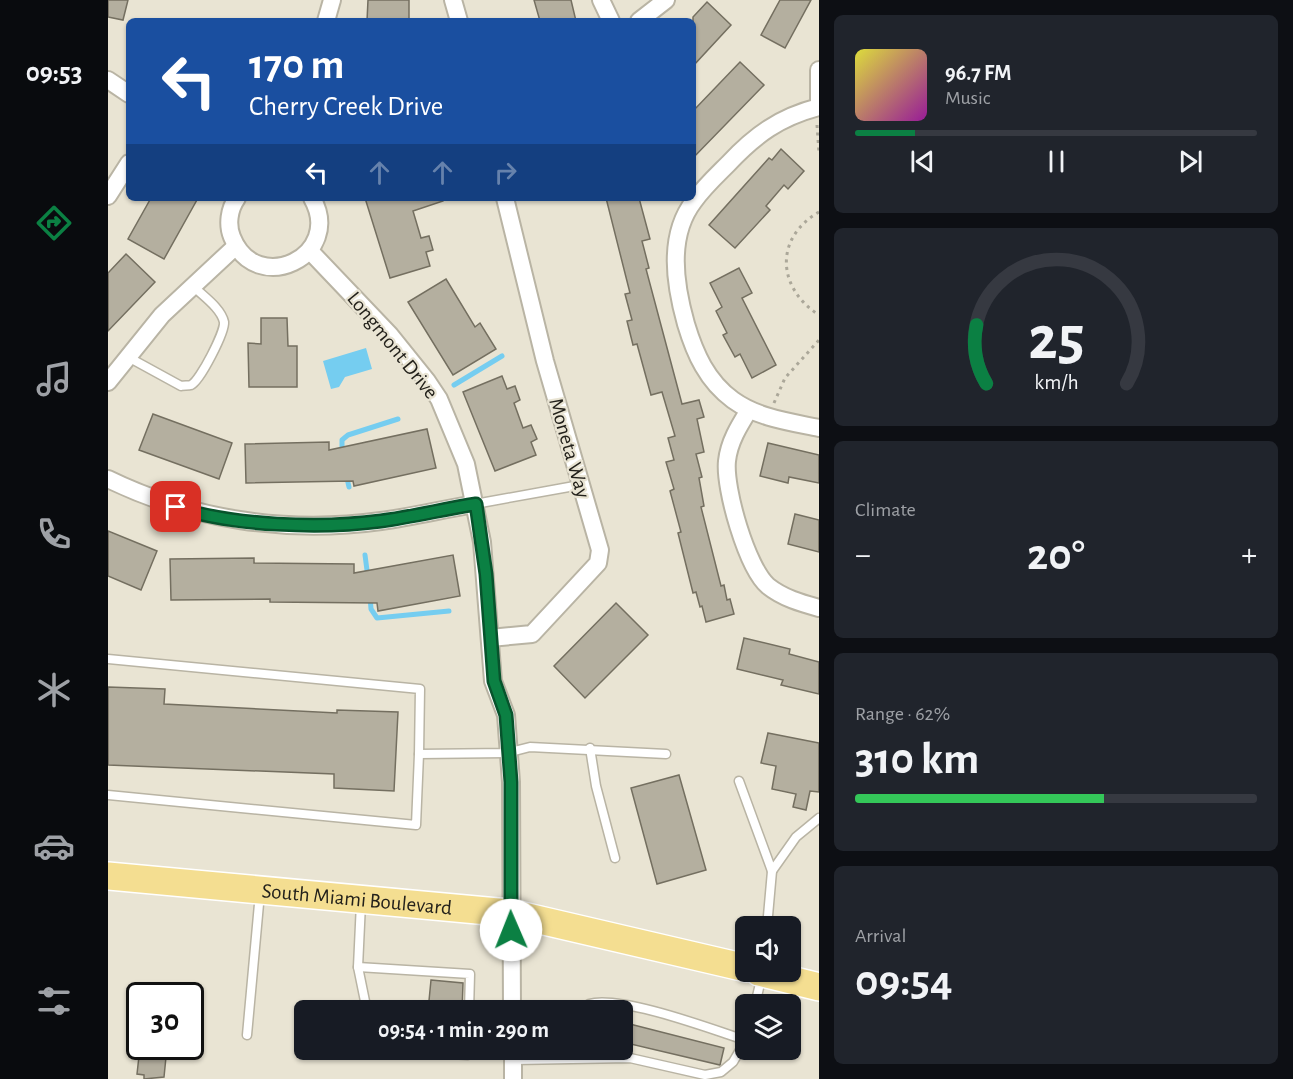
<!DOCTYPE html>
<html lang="en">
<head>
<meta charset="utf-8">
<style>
	:root { --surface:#171b24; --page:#20242c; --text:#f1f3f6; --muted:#9ea1a6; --line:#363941; --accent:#0b8043 }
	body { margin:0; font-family:"Alegreya Sans",sans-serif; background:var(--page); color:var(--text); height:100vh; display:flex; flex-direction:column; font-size:22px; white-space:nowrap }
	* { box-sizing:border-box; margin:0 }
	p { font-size:20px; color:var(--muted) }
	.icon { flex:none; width:33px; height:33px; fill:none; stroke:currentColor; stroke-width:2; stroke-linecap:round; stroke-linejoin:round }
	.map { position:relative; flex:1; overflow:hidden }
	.side { display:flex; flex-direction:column; gap:15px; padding:15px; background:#0d0f14; width:474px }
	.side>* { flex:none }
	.hud { position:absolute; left:18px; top:18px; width:570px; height:183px; border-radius:9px; box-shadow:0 2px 4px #0004; background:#1a4fa0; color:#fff; overflow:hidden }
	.buttons { position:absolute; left:627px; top:916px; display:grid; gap:12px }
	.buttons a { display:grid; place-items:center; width:66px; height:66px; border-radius:9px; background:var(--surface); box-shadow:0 2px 4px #0004; font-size:30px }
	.speed { position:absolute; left:18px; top:982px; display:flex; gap:12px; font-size:30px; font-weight:700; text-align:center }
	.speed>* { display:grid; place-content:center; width:78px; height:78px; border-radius:50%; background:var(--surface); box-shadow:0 2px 4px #0004; line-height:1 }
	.speed .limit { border:3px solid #111; border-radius:9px; background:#fff; color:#111 }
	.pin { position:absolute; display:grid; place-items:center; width:51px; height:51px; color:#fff; margin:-26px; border-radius:12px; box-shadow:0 3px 9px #0006 }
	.me { position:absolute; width:66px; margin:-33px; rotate:359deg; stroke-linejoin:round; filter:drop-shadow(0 0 4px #0008) }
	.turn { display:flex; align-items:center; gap:21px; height:126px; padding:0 24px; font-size:27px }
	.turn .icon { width:78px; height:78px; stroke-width:2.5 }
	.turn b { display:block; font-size:42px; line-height:51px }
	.lanes { display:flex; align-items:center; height:57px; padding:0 24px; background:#0003; justify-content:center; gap:30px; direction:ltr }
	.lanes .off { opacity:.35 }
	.big { font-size:45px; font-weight:700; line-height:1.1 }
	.side .widget { flex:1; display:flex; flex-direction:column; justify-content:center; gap:9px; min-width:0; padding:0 21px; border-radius:9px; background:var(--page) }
	.side .dial { align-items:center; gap:0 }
	.dial svg { height:156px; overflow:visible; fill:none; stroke:var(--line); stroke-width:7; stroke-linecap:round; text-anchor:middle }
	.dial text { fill:var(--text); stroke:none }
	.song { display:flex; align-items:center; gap:18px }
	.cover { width:72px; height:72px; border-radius:9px; background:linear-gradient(135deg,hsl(60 70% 55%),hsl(300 70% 35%)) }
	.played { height:6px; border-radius:3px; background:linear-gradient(90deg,var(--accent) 15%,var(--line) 15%) }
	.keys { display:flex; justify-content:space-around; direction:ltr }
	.heat { display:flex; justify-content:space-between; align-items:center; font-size:33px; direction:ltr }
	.charge { height:9px; border-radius:4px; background:linear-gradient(90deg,#34c759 62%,var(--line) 0) }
	.trip { position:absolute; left:186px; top:1000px; width:339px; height:60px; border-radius:9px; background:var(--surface); box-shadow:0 2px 4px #0004; font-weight:700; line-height:60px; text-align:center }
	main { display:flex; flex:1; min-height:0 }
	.menu { display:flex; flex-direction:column; width:108px; justify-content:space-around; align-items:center; background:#090b0e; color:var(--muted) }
	.menu .icon { width:42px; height:42px }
	.menu .current { color:var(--accent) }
	.menu b { font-size:27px; color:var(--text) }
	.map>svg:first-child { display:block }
	.water { fill:#75cdf0 }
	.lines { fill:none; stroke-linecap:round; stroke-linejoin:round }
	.stream { stroke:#75cdf0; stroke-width:5 }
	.building { fill:#b4af9f; stroke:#746f60; stroke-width:1.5 }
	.lane-casing { stroke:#b9b4a4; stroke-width:11 }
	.street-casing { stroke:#b9b4a4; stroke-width:20 }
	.primary-casing { stroke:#fff; stroke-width:30 }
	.path { stroke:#aba799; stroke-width:3; stroke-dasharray:3 4.5; stroke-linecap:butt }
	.lane { stroke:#fff; stroke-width:8 }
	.street { stroke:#fff; stroke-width:16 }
	.primary { stroke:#f4de91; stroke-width:27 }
	.route-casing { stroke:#07532c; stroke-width:15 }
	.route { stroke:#0b8043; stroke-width:10 }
	.labels { text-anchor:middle; stroke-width:4.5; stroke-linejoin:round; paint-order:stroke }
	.street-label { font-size:21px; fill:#23211b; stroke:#e9e4d3 }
</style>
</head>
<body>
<main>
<nav class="menu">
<b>09:53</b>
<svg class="icon current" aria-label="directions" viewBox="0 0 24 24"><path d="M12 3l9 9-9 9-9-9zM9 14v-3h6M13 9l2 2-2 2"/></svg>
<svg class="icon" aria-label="music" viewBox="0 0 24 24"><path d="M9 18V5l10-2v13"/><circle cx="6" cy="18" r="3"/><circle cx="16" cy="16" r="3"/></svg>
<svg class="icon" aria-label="phone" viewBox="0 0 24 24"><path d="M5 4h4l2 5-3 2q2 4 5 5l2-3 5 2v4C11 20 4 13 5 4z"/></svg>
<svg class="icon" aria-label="climate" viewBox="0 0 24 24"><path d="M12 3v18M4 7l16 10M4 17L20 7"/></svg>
<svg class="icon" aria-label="car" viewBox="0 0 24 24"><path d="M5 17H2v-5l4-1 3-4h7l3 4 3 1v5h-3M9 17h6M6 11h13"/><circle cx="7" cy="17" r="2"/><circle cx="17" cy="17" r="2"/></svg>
<svg class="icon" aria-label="filters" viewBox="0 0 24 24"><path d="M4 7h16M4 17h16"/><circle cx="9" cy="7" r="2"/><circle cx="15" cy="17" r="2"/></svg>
</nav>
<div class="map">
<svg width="711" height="1079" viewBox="0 0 711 1079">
	<rect width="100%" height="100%" fill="#e9e4d3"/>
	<polygon class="water" points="258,348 264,369 237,377 231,387 223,389 215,361"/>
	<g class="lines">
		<g class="stream">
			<polyline points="346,385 394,356"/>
			<polyline points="234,453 234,440 240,435 290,419"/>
			<polyline points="238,474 241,487"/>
			<polyline points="257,555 260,578"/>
			<polyline points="262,596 263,609 269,618 341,611"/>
		</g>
	</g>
	<g class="building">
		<polygon points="0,0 20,0 15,20 0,17"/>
		<polygon points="260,0 301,0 301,21 259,21"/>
		<polygon points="426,0 463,0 468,21 432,21"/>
		<polygon points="672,0 703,0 677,48 653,35"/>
		<polygon points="599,2 623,25 585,66 585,17"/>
		<polygon points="632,62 656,85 585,158 585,111"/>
		<polygon points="673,149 696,171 680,189 676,185 658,206 662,210 627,248 601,225 661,158 664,160"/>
		<polygon points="43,198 90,198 56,259 20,239"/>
		<polygon points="257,198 335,198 335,201 305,211 313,238 321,236 325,250 318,252 322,266 282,278"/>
		<polygon points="498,198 531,198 542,239 534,241 541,268 538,269 574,404 591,400 596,417 589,419 596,452 588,454 594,477 591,478 596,506 593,507 613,586 616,585 619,600 622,599 626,614 598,622 594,606 592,607 588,592 585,593 570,533 573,532 562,491 566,489 558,462 566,460 560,438 567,436 554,392 543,395 529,344 525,345 519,321 524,320 517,294 522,293"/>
		<polygon points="18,254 47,282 0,331 0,273"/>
		<polygon points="631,268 644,293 634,298 668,365 644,378 632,354 627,357 615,335 619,333 608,311 614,307 602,283"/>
		<polygon points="338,279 367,327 372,323 388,349 345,375 300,302"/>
		<polygon points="153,318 179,318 180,346 189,346 189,387 141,387 140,343 153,344"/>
		<polygon points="394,376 399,389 407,386 412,400 406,403 415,428 423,425 429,439 423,442 428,455 387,471 355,392"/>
		<polygon points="45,414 124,443 111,479 31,450"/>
		<polygon points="319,429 328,468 246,486 245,481 138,483 137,444 221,442 221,450"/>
		<polygon points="660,443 711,455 711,483 681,477 680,483 652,476"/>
		<polygon points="687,514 711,520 711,552 680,544"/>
		<polygon points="0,531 49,551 33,590 0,576"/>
		<polygon points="345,555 352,596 270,611 269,603 162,602 162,599 63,600 62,559 146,558 146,563 246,564 246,573"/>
		<polygon points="508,603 540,635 477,698 446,666"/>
		<polygon points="636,638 682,649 681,654 711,662 711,694 673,685 675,680 629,669"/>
		<polygon points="0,687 57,689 56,704 229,713 229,710 290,712 286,791 226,788 226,774 0,765"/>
		<polygon points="660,733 711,743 711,792 702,791 698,810 685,807 688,794 664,789 668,766 653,763"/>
		<polygon points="571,775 598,870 549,884 523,788"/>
		<polygon points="323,980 355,983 354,1011 320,1011"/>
		<polygon points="514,1022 616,1048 612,1065 514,1042"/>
		<polygon points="32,1047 59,1047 56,1077 36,1079 36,1075 29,1074"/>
	</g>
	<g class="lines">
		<g class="lane-casing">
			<g id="lane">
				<path d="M20 357 73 386C76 385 80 386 83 385 92 381 117 332 116 322 113 308 95 296 85 286"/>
				<polyline points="367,504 472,485"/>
				<polyline points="0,659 312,689 311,754 399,753 422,747 558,754"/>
				<polyline points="482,748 488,786 507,858"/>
				<polyline points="631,781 664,871 659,927"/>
				<polyline points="0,795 308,825 311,754"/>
				<polyline points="664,871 688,837 711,818"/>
				<polyline points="253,903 250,967 259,1011"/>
				<polyline points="250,967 362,974 361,1011"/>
				<polyline points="647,1005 654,975"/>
				<path d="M477 1011 481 1004C513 995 603 1029 637 1040"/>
				<polyline points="139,1035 152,893"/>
				<polyline points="268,1050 360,1055 360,1050"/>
				<polyline points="405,1060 522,1058 597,1075 613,1072 625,1062 638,1040"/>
			</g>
		</g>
		<g class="street-casing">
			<g id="street">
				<polyline points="345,0 351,21"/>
				<polyline points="493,0 503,21"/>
				<polyline points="218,21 224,0"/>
				<polyline points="531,21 558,0"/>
				<polyline points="0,80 21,94"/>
				<path d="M711 107C672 117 647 135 620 164 608 176 596 187 586 201 559 236 567 285 578 324 587 354 599 381 625 400 650 418 682 422 711 428"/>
				<polyline points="711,107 711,70"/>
				<polyline points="0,196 21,163"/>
				<path d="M129 198C121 209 119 225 124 237 148 298 237 256 204 198"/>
				<polyline points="202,251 282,335 319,381 331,399 358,464 374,542 385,681 398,715 403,782 404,1011"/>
				<polyline points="0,382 54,315 128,246"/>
				<path d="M641 410C631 426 621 442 619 461 616 488 639 568 660 586 675 598 693 603 711 608"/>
				<path d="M0 479C84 520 180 534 273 521 304 517 336 509 367 504"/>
				<polyline points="382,638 424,634 490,563 492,550 437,361 397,198"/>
				<polyline points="405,1050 405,1079"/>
			</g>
		</g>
		<g class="primary-casing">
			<g id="primary">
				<path id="s1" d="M0 876 402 913 638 968"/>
				<polyline points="651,972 711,987"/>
			</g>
		</g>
		<g class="path">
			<polyline points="709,125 711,153"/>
			<path d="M711 212C666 238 669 288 711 315"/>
			<polyline points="666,403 677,378 711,340"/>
		</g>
		<use href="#lane" class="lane"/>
		<use href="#street" class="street"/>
		<use href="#primary" class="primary"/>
	</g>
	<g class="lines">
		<g class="route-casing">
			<path id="route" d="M68 507C124 526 213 529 273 521 304 517 336 509 368 504L378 574 386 681 398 715 403 782V930"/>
		</g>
		<use href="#route" class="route"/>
	</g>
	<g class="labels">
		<g class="street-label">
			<text transform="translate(285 345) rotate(51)" y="7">Longmont Drive</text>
			<text transform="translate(462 448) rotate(74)" y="7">Moneta Way</text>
			<text dy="7" stroke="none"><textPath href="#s1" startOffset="250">South Miami Boulevard</textPath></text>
		</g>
	</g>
</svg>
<div class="buttons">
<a><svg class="icon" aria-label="sound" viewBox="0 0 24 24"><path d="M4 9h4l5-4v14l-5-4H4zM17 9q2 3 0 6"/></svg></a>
<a><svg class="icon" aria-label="layers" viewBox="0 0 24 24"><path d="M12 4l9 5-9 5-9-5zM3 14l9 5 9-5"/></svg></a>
</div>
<div class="speed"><div class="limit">30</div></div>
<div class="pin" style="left:68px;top:507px;background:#d93025"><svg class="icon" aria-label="arrive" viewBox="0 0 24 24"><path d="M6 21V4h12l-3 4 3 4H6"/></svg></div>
<svg class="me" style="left:403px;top:930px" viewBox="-20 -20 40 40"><circle r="19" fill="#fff"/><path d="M0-13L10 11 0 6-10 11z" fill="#0b8043"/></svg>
<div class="trip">09:54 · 1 min · 290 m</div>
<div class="hud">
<div class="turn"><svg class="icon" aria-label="left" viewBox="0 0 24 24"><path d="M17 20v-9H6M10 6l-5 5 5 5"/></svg><div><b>170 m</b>Cherry Creek Drive</div></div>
<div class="lanes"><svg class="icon" aria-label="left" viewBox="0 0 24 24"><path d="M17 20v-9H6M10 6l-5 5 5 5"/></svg><svg class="icon off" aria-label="ahead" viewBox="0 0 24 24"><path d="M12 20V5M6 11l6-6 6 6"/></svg><svg class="icon off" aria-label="ahead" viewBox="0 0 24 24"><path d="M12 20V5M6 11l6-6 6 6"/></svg><svg class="icon off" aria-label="right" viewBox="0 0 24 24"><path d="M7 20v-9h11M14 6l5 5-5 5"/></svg></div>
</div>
</div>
<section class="side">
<div class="widget">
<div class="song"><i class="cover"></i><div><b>96.7 FM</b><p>Music</p></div></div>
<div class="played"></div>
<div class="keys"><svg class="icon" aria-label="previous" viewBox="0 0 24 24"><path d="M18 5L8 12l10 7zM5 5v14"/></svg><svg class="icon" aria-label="pause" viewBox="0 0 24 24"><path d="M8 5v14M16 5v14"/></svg><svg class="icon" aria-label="next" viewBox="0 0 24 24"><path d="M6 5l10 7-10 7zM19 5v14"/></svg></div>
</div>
<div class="widget dial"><svg viewBox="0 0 100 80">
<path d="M14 69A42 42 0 1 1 86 69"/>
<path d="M14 69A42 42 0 0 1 9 39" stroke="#0b8043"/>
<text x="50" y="56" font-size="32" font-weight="700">25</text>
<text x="50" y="72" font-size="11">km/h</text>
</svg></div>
<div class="widget"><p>Climate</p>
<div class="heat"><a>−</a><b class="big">20°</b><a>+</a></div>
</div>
<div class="widget"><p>Range · 62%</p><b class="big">310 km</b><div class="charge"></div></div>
<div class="widget"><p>Arrival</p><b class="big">09:54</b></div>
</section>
</main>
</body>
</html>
